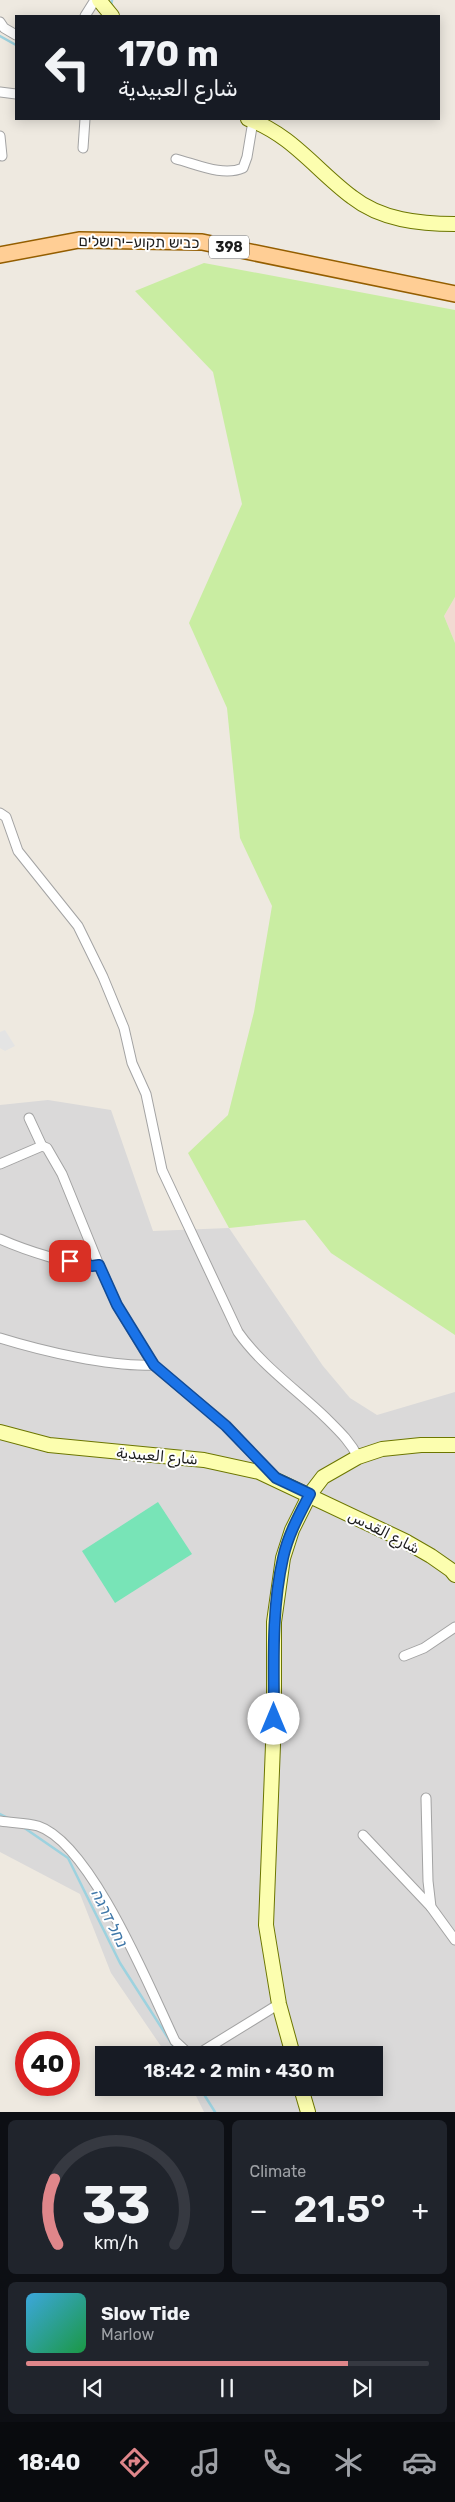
<!DOCTYPE html>
<html lang="en">
<head>
<meta charset="utf-8">
<style>
	:root { --surface:#171b24; --page:#20242c; --text:#f1f3f6; --muted:#9ea1a6; --line:#363941; --accent:#df868a }
	body { margin:0; font-family:Rubik,"Noto Naskh Arabic",Heebo,sans-serif; background:var(--page); color:var(--text); height:100vh; display:flex; flex-direction:column; font-size:19px; white-space:nowrap }
	* { box-sizing:border-box; margin:0 }
	p { font-size:16px; color:var(--muted) }
	.icon { flex:none; width:28px; height:28px; fill:none; stroke:currentColor; stroke-width:2; stroke-linecap:round; stroke-linejoin:round }
	.map { position:relative; height:2112px; overflow:hidden }
	.sheet { display:flex; flex-direction:column; gap:8px; padding:8px; background:#0d0f14; flex:1 }
	.sheet>* { flex:none }
	.top-card { position:absolute; left:15px; top:15px; width:425px; height:105px; border-radius:0px; box-shadow:0 2px 12px #0003; background:#171b24; color:var(--text); overflow:hidden }
	.speed { position:absolute; left:15px; top:2031px; display:flex; gap:10px; font-size:25px; font-weight:700; text-align:center }
	.speed>* { display:grid; place-content:center; width:65px; height:65px; border-radius:50%; background:var(--surface); box-shadow:0 2px 12px #0003; line-height:1 }
	.speed .limit { border:8px solid #d22; background:#fff; color:#111 }
	.pin { position:absolute; display:grid; place-items:center; width:42px; height:42px; color:#fff; margin:-21px; border-radius:10px; box-shadow:0 2px 8px #0006 }
	.me { position:absolute; width:55px; margin:-28px; rotate:0deg; stroke-linejoin:round; filter:drop-shadow(0 0 4px #0008) }
	.turn { display:flex; align-items:center; gap:18px; height:105px; padding:0 20px; font-size:22px }
	.turn .icon { width:65px; height:65px; stroke-width:2.5 }
	.turn b { display:block; font-size:35px; line-height:42px }
	.big { font-size:38px; font-weight:600; line-height:1.1 }
	.sheet .tile { flex:1; display:flex; flex-direction:column; justify-content:center; gap:8px; min-width:0; padding:0 18px; border-radius:8px; background:var(--page) }
	.sheet .dial { align-items:center; gap:0 }
	.dial svg { height:130px; overflow:visible; fill:none; stroke:var(--line); stroke-width:7; stroke-linecap:round; text-anchor:middle }
	.dial text { fill:var(--text); stroke:none }
	.song { display:flex; align-items:center; gap:15px }
	.cover { width:60px; height:60px; border-radius:8px; background:linear-gradient(135deg,hsl(200 70% 55%),hsl(140 70% 35%)) }
	.played { height:5px; border-radius:2px; background:linear-gradient(90deg,var(--accent) 80%,var(--line) 80%) }
	.keys { display:flex; justify-content:space-around; direction:ltr }
	.heat { display:flex; justify-content:space-between; align-items:center; font-size:28px; direction:ltr }
	.sheet .tiles { flex:1; display:grid; gap:8px; grid-template-columns:1fr 1fr }
	.tile:last-child { grid-column:span 2 }
	.trip { position:absolute; left:95px; top:2046px; width:288px; height:50px; border-radius:0px; background:var(--surface); box-shadow:0 2px 12px #0003; font-weight:600; line-height:50px; text-align:center }
	.tab-bar { display:flex; height:80px; justify-content:space-around; align-items:center; background:#090b0e; color:var(--muted) }
	.tab-bar .icon { width:35px; height:35px }
	.tab-bar .selected { color:var(--accent) }
	.tab-bar b { font-size:22px; color:var(--text) }
	.map>svg:first-child { display:block }
	.residential { fill:#dad9d9 }
	.military { fill:#f2dad2 }
	.grass { fill:#c9eda2 }
	.pitch { fill:#78e4b7 }
	.parking { fill:#e4e4e4 }
	.lines { fill:none; stroke-linecap:round; stroke-linejoin:round }
	.stream { stroke:#9dd2df; stroke-width:2.5 }
	.street-casing { stroke:#a3a3a3; stroke-width:11 }
	.secondary-casing { stroke:#6c7600; stroke-width:16 }
	.primary-casing { stroke:#945e00; stroke-width:18 }
	.street { stroke:#fff; stroke-width:9 }
	.secondary { stroke:#fcfeaf; stroke-width:14 }
	.primary { stroke:#ffce95; stroke-width:15 }
	.route-casing { stroke:#114b97; stroke-width:12 }
	.route { stroke:#1a73e8; stroke-width:9 }
	.labels { text-anchor:middle; stroke-width:4; stroke-linejoin:round; paint-order:stroke }
	.shield { fill:#fff; stroke:#606060; stroke-width:1 }
	.shield-label { font-size:14px; font-weight:bold; fill:#1c1c1c }
	.street-label { font-size:15px; fill:#1c1c1c; stroke:#fff }
	.water-label { font-size:16px; font-style:italic; fill:#4078a9; stroke:#fff }
</style>
</head>
<body>
<div class="map">
<svg width="455" height="2112" viewBox="0 0 455 2112">
	<rect width="100%" height="100%" fill="#eee9e0"/>
	<polygon class="residential" points="48,1100 111,1110 153,1231 229,1228 323,1366 350,1398 377,1415 455,1392 455,2112 204,2112 192,2088 374,2088 374,2055 167,2055 111,1973 80,1894 0,1852 0,1105"/>
	<polygon class="military" points="455,597 455,643 444,616"/>
	<polygon class="grass" points="204,263 455,310 455,597 444,616 455,643 455,1335 331,1253 305,1220 229,1228 188,1153 228,1115 254,1012 272,906 240,838 227,708 189,623 242,504 213,372 135,291"/>
	<polygon class="pitch" points="158,1502 192,1554 115,1603 82,1551"/>
	<polygon class="parking" points="5,1030 15,1046 5,1051 0,1048 0,1032"/>
	<g class="lines">
		<g class="stream">
			<polyline points="111,6 112,0"/>
			<polyline points="100,16 101,16"/>
			<polyline points="0,36 16,45"/>
			<polyline points="0,1814 8,1818"/>
			<polyline points="23,1827 68,1858 120,1963 179,2055"/>
			<polyline points="200,2088 215,2112"/>
		</g>
		<g class="street-casing">
			<g id="street">
				<polyline points="85,16 95,0"/>
				<polyline points="0,22 4,28 16,35"/>
				<polyline points="0,92 16,94"/>
				<polyline points="0,136 2,156"/>
				<polyline points="83,148 85,119"/>
				<path d="M176 159C196 164 223 177 243 168L247 157 253 121"/>
				<path d="M0 813 6 817 18 851 78 926 103 977 124 1028 132 1063 146 1094 162 1170 238 1332C261 1365 297 1390 326 1418 339 1431 350 1441 358 1457"/>
				<polyline points="29,1118 42,1146"/>
				<polyline points="0,1164 42,1146 47,1148 62,1174 99,1265"/>
				<path d="M0 1239C20 1248 79 1269 99 1265L117 1305 153 1365 226 1425 272 1475"/>
				<path d="M0 1338C42 1351 110 1367 153 1365"/>
				<polyline points="404,1656 424,1648 455,1627"/>
				<polyline points="426,1798 428,1881 431,1907 455,1940"/>
				<path d="M0 1821C12 1823 26 1823 38 1826 91 1843 151 1991 175 2041L189 2054H198L279 2004"/>
				<polyline points="363,1835 431,1907"/>
			</g>
		</g>
		<g class="secondary-casing">
			<g id="secondary">
				<polyline points="99,0 112,16"/>
				<path d="M248 119C291 134 317 171 352 197 381 220 420 224 455 224"/>
				<polyline points="0,1432 49,1445 204,1460 259,1472 405,1541 431,1556 451,1570 455,1575"/>
				<polyline points="293,2055 279,2004 266,1925 274,1719 274,1622 283,1558 292,1530 310,1494 323,1477 358,1457 382,1449 421,1445 455,1445"/>
				<polyline points="301,2088 308,2112"/>
			</g>
		</g>
		<g class="primary-casing">
			<polyline id="primary" points="0,255 79,240 202,242 455,294"/>
		</g>
		<use href="#street" class="street"/>
		<use href="#secondary" class="secondary"/>
		<use href="#primary" class="primary"/>
	</g>
	<g class="lines">
		<g class="route-casing">
			<path id="route" d="M70 1261 92 1266 99 1265 117 1305 154 1365 226 1426 276 1478 310 1494C299 1515 288 1535 283 1558 271 1611 274 1666 274 1719"/>
		</g>
		<use href="#route" class="route"/>
	</g>
	<g class="labels">
		<rect class="shield" x="209" y="235.5" width="40" height="23" rx="4"/>
		<g class="shield-label">
			<text x="229" y="252">398</text>
		</g>
		<g class="street-label">
			<text transform="translate(139 242) rotate(1)" y="5">כביש תקוע–ירושלים</text>
			<text transform="translate(157 1456) rotate(5)" y="5">شارع العبيدية</text>
			<text transform="translate(384 1532) rotate(27)" y="5">شارع القدس</text>
		</g>
		<g class="water-label">
			<text transform="translate(110 1918) rotate(64)" y="6">נחל דרגה</text>
		</g>
	</g>
</svg>
<div class="speed"><div class="limit">40</div></div>
<div class="pin" style="left:70px;top:1261px;background:#d93025"><svg class="icon" aria-label="arrive" viewBox="0 0 24 24"><path d="M6 21V4h12l-3 4 3 4H6"/></svg></div>
<svg class="me" style="left:274px;top:1719px" viewBox="-20 -20 40 40"><circle r="19" fill="#fff"/><path d="M0-13L10 11 0 6-10 11z" fill="#1a73e8"/></svg>
<div class="trip">18:42 · 2 min · 430 m</div>
<div class="top-card">
<div class="turn"><svg class="icon" aria-label="left" viewBox="0 0 24 24"><path d="M17 20v-9H6M10 6l-5 5 5 5"/></svg><div><b>170 m</b>شارع العبيدية</div></div>
</div>
</div>
<section class="sheet">
<div class="tiles">
<div class="tile dial"><svg viewBox="0 0 100 80">
<path d="M14 69A42 42 0 1 1 86 69"/>
<path d="M14 69A42 42 0 0 1 12 29" stroke="#df868a"/>
<text x="50" y="56" font-size="32" font-weight="700">33</text>
<text x="50" y="72" font-size="11">km/h</text>
</svg></div>
<div class="tile"><p>Climate</p>
<div class="heat"><a>−</a><b class="big">21.5°</b><a>+</a></div>
</div>
<div class="tile">
<div class="song"><i class="cover"></i><div><b>Slow Tide</b><p>Marlow</p></div></div>
<div class="played"></div>
<div class="keys"><svg class="icon" aria-label="previous" viewBox="0 0 24 24"><path d="M18 5L8 12l10 7zM5 5v14"/></svg><svg class="icon" aria-label="pause" viewBox="0 0 24 24"><path d="M8 5v14M16 5v14"/></svg><svg class="icon" aria-label="next" viewBox="0 0 24 24"><path d="M6 5l10 7-10 7zM19 5v14"/></svg></div>
</div>
</div>
</section>
<nav class="tab-bar">
<b>18:40</b>
<svg class="icon selected" aria-label="directions" viewBox="0 0 24 24"><path d="M12 3l9 9-9 9-9-9zM9 14v-3h6M13 9l2 2-2 2"/></svg>
<svg class="icon" aria-label="music" viewBox="0 0 24 24"><path d="M9 18V5l10-2v13"/><circle cx="6" cy="18" r="3"/><circle cx="16" cy="16" r="3"/></svg>
<svg class="icon" aria-label="phone" viewBox="0 0 24 24"><path d="M5 4h4l2 5-3 2q2 4 5 5l2-3 5 2v4C11 20 4 13 5 4z"/></svg>
<svg class="icon" aria-label="climate" viewBox="0 0 24 24"><path d="M12 3v18M4 7l16 10M4 17L20 7"/></svg>
<svg class="icon" aria-label="car" viewBox="0 0 24 24"><path d="M5 17H2v-5l4-1 3-4h7l3 4 3 1v5h-3M9 17h6M6 11h13"/><circle cx="7" cy="17" r="2"/><circle cx="17" cy="17" r="2"/></svg>
</nav>
</body>
</html>
